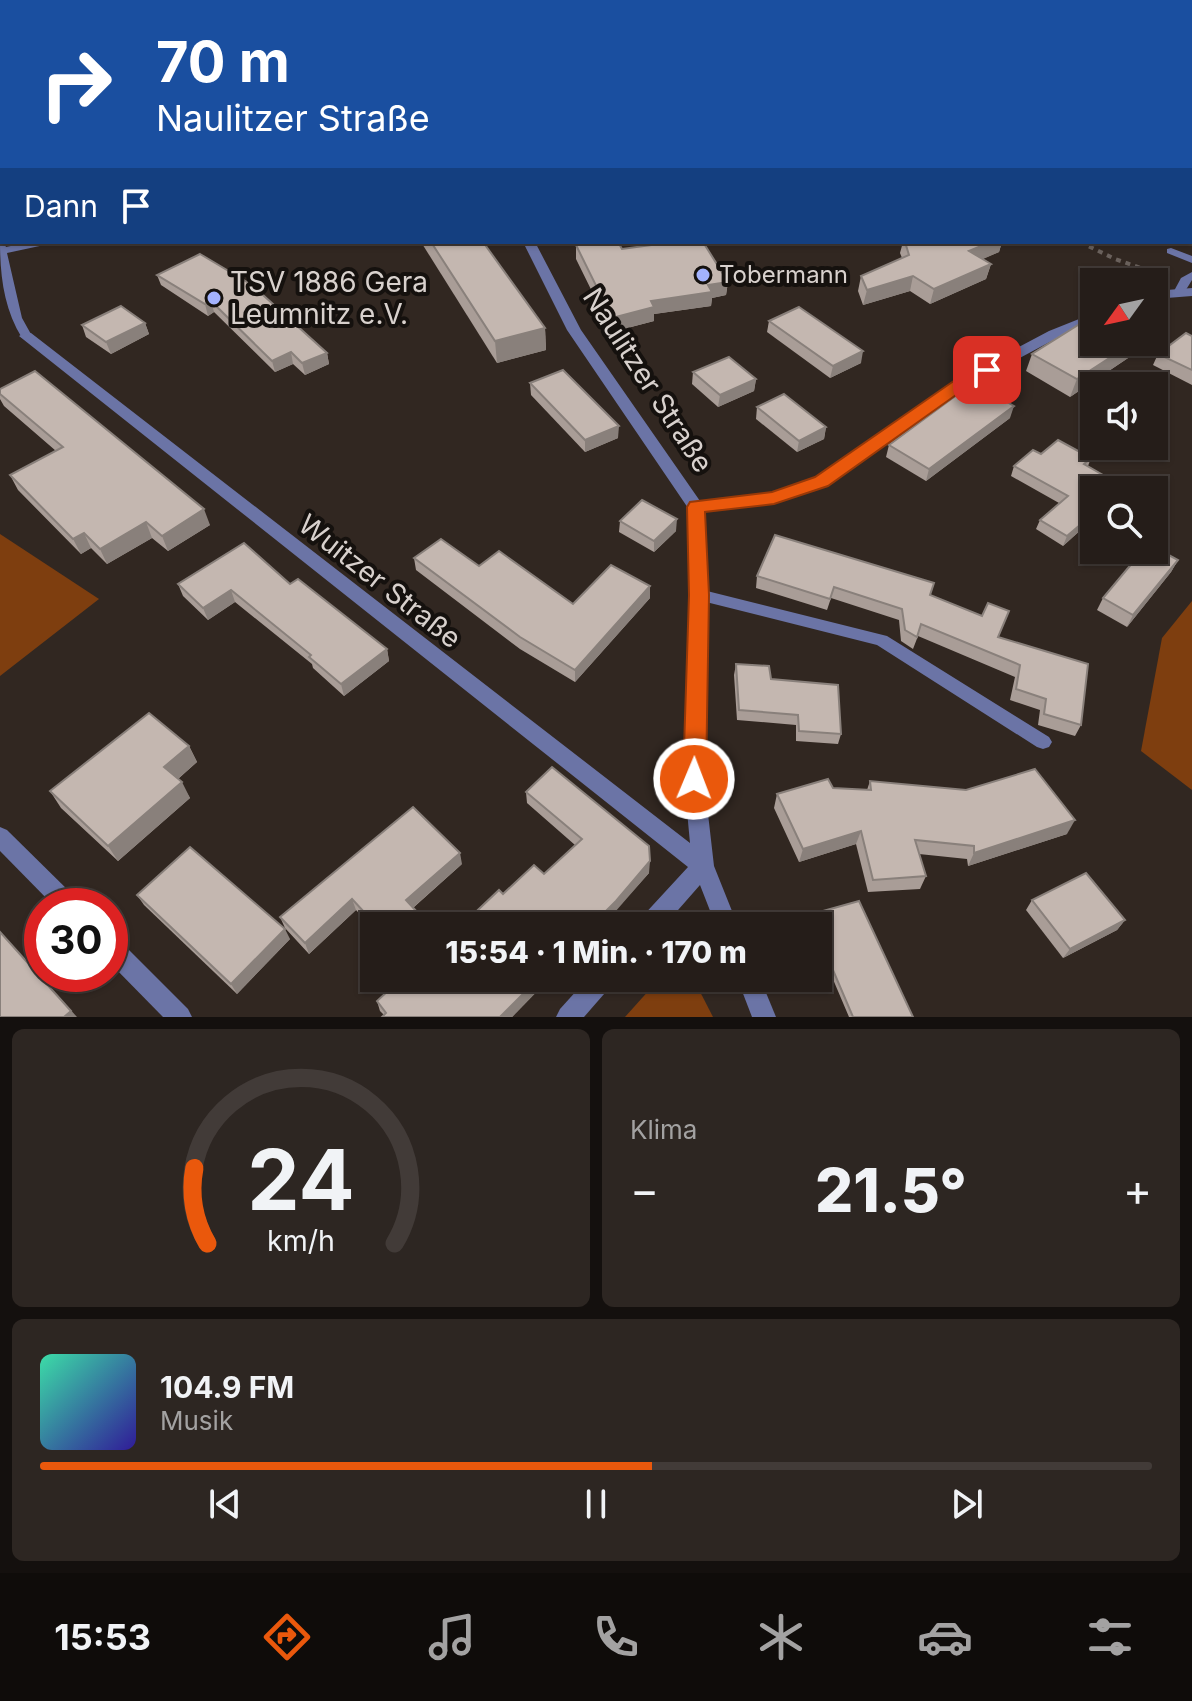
<!DOCTYPE html>
<html lang="de">
<head>
<meta charset="utf-8">
<style>
	:root { --surface:#251d19; --page:#2d2622; --text:#f1f3f6; --muted:#a3a2a2; --line:#423b38; --accent:#ea580c }
	body { margin:0; font-family:Inter,sans-serif; background:var(--page); color:var(--text); height:100vh; display:flex; flex-direction:column; font-size:30px; white-space:nowrap }
	* { box-sizing:border-box; margin:0 }
	p { font-size:26px; color:var(--muted) }
	.icon { flex:none; width:44px; height:44px; fill:none; stroke:currentColor; stroke-width:2; stroke-linecap:round; stroke-linejoin:round }
	.map { position:relative; height:1017px; overflow:hidden }
	.sheet { display:flex; flex-direction:column; gap:12px; padding:12px; background:#14100e; flex:1 }
	.sheet>* { flex:none }
	.banner { position:absolute; left:0px; top:0px; width:1192px; height:244px; box-shadow:0 2px 6px #0004,0 0 0 2px var(--line); background:#1a4fa0; color:#fff; overflow:hidden }
	.needle { width:52px; rotate:237deg }
	.buttons { position:absolute; left:1080px; top:268px; display:grid; gap:16px }
	.buttons a { display:grid; place-items:center; width:88px; height:88px; border-radius:0px; background:var(--surface); box-shadow:0 2px 6px #0004,0 0 0 2px var(--line); font-size:40px }
	.speed { position:absolute; left:24px; top:888px; display:flex; gap:16px; font-size:40px; font-weight:700; text-align:center }
	.speed>* { display:grid; place-content:center; width:104px; height:104px; border-radius:50%; background:var(--surface); box-shadow:0 2px 6px #0004,0 0 0 2px var(--line); line-height:1 }
	.speed .limit { border:12px solid #d22; background:#fff; color:#111 }
	.pin { position:absolute; display:grid; place-items:center; width:68px; height:68px; color:#fff; margin:-34px; border-radius:16px; box-shadow:0 4px 12px #0006 }
	.me { position:absolute; width:88px; margin:-44px; rotate:1deg; stroke-linejoin:round; filter:drop-shadow(0 0 6px #0008) }
	.turn { display:flex; align-items:center; gap:28px; height:168px; padding:0 24px; font-size:36px }
	.turn .icon { width:104px; height:104px; stroke-width:2.5 }
	.turn b { display:block; font-size:56px; line-height:68px }
	.then { display:flex; align-items:center; height:76px; padding:0 24px; background:#0003; gap:16px; font-size:30px }
	.big { font-size:60px; font-weight:800; line-height:1.1 }
	.sheet .tile { flex:1; display:flex; flex-direction:column; justify-content:center; gap:12px; min-width:0; padding:0 28px; border-radius:12px; background:var(--page) }
	.sheet .dial { align-items:center; gap:0 }
	.dial svg { height:208px; overflow:visible; fill:none; stroke:var(--line); stroke-width:7; stroke-linecap:round; text-anchor:middle }
	.dial text { fill:var(--text); stroke:none }
	.song { display:flex; align-items:center; gap:24px }
	.cover { width:96px; height:96px; border-radius:12px; background:linear-gradient(135deg,hsl(160 70% 55%),hsl(250 70% 35%)) }
	.played { height:8px; border-radius:4px; background:linear-gradient(90deg,var(--accent) 55%,var(--line) 55%) }
	.keys { display:flex; justify-content:space-around; direction:ltr }
	.heat { display:flex; justify-content:space-between; align-items:center; font-size:44px; direction:ltr }
	.sheet .tiles { flex:1; display:grid; gap:12px; grid-template-columns:1fr 1fr }
	.tile:last-child { grid-column:span 2 }
	.trip { position:absolute; left:360px; top:912px; width:472px; height:80px; border-radius:0px; background:var(--surface); box-shadow:0 2px 6px #0004,0 0 0 2px var(--line); font-weight:800; line-height:80px; text-align:center }
	.menu { display:flex; height:128px; justify-content:space-around; align-items:center; background:#0f0c0a; color:var(--muted) }
	.menu .icon { width:56px; height:56px }
	.menu .on { color:var(--accent) }
	.menu b { font-size:36px; color:var(--text) }
	.map>svg:first-child { display:block }
	.green { fill:#7e3e0f }
	.lines { fill:none; stroke-linecap:round; stroke-linejoin:round }
	.path-far1 { stroke:#6a615c; stroke-width:3; stroke-dasharray:4 4; stroke-linecap:butt }
	.path { stroke:#6a615c; stroke-width:4; stroke-dasharray:5 5; stroke-linecap:butt }
	.lane { fill:#6b74a6; fill-rule:evenodd }
	.street { fill:#6b74a6; fill-rule:evenodd }
	.primary { stroke:#bcc6ef; stroke-width:20 }
	.wall { fill:#a99d97 }
	.shaded-wall { fill:#89807b }
	.building { fill:#c4b7b0; stroke:#89807b; stroke-width:2 }
	.route { fill:#ea580c; stroke:#983908; stroke-width:2 }
	.poi-dot { fill:#a3b2fd; stroke:#15110e; stroke-width:3 }
	.labels { text-anchor:middle; stroke-width:8; stroke-linejoin:round; paint-order:stroke }
	.far-poi-label { font-size:24px; fill:#d8d1cd; stroke:#15110e; text-anchor:start }
	.poi-label { font-size:28px; fill:#d8d1cd; stroke:#15110e; text-anchor:start }
	.street-label { font-size:28px; fill:#d8d1cd; stroke:#15110e }
</style>
</head>
<body>
<div class="map">
<svg width="1192" height="1017" viewBox="0 0 1192 1017">
	<rect width="100%" height="100%" fill="#312721"/>
	<g class="green">
		<polygon points="529,0 886,0 887,2 528,2"/>
		<polygon points="0,534 99,599 0,676"/>
		<polygon points="1192,601 1192,790 1141,751 1162,638"/>
		<polygon points="660,978 693,978 713,1017 625,1017"/>
	</g>
	<g class="lines">
		<polyline class="path-far1" points="1190,105 1192,108"/>
		<polyline class="path" points="1080,242 1115,259 1161,275"/>
		<g class="lane">
			<path d="M0 242 4 243 6 247 30 242H50L49 244 7 253 22 318 32 336 30 338H22C4 309 0 276 0 242Z"/>
			<polygon points="1171,248 1192,256 1192,263 1167,253 1167,249"/>
			<polygon points="1192,272 1192,280 1184,293 1176,293 1174,291 1181,278"/>
			<polygon points="699,589 887,636 1049,737 1052,742 1049,747 1043,749 1037,747 877,645 694,599 691,595 694,591"/>
		</g>
		<g class="street">
			<rect x="512" y="0" width="8" height="2"/>
			<polygon points="523,242 535,242 581,330 700,501 772,493 815,477 959,379 1049,331 1094,313 1094,322 1059,337 969,385 827,485 774,504 704,512 708,595 704,779 714,866 738,926 716,926 700,885 664,926 638,926 641,918 688,867 19,336 26,332 31,333 690,843 684,779 690,595 688,508 567,330"/>
			<polygon points="1192,288 1192,296 1154,299 1154,291"/>
			<polygon points="0,827 7,830 77,899 80,906 54,906 0,851"/>
			<polygon points="110,936 118,939 188,1009 192,1017 163,1017 110,963"/>
			<polygon points="588,978 614,978 611,986 584,1017 556,1017 560,1009"/>
			<polygon points="737,978 760,978 776,1017 752,1017"/>
		</g>
		<g class="primary">
			<polyline points="111,2 121,0"/>
			<polyline points="0,31 2,30"/>
		</g>
	</g>
	<g class="wall">
		<polygon points="332,0 386,0 380,2 337,2"/>
		<polygon points="421,242 483,242 545,328 546,350 497,363"/>
		<polygon points="903,242 1002,242 999,252 982,259 991,264 986,279 930,304 910,291 863,305 858,291 861,276 902,258 900,253"/>
		<polygon points="576,245 622,249 728,282 726,295 712,298 711,306 654,314 654,321 612,332 576,259"/>
		<polygon points="157,275 327,353 329,364 305,375 293,364 275,372 214,312 208,316 161,285"/>
		<polygon points="769,321 861,363 830,378 767,332"/>
		<polygon points="145,323 149,334 111,354 86,337 82,325"/>
		<polygon points="1192,336 1192,385 1153,365 1158,354"/>
		<polygon points="1137,352 1070,397 1026,371 1032,354"/>
		<polygon points="693,372 756,379 754,391 718,407 692,384"/>
		<polygon points="530,383 618,438 585,452 531,395"/>
		<polygon points="0,389 210,525 168,551 152,538 107,564 91,548 81,554 18,490 10,475 56,451 4,406 0,399"/>
		<polygon points="757,407 826,427 824,439 797,452 756,419"/>
		<polygon points="1010,418 926,481 886,457 889,445"/>
		<polygon points="1041,454 1091,458 1088,466 1094,490 1094,518 1063,546 1036,529 1040,520 1059,503 1011,476 1014,466"/>
		<polygon points="620,521 676,531 654,552 619,532"/>
		<polygon points="414,558 573,604 650,586 650,598 575,682 520,649 416,570"/>
		<polygon points="1178,560 1171,572 1127,627 1097,610 1103,598"/>
		<polygon points="757,576 930,595 998,637 1081,725 1075,736 1038,725 1040,710 1010,700 1015,677 918,636 913,649 901,641 899,620 831,598 827,610 756,588"/>
		<polygon points="178,584 290,584 387,649 389,661 344,696 313,668 312,664 235,602 208,620 183,596"/>
		<polygon points="736,664 771,679 841,734 838,744 796,741 796,725 737,720 734,675"/>
		<polygon points="189,746 197,762 178,779 190,798 118,861 61,808 50,791"/>
		<polygon points="870,781 1067,834 968,866 967,859 919,854 926,876 920,889 868,892 856,844 799,862 774,808 777,794 833,788 867,790"/>
		<polygon points="526,792 649,873 601,926 461,926 503,894 544,874 575,845 527,803"/>
		<polygon points="462,864 413,908 430,926 374,926 374,929 356,910 309,954 285,928 280,917"/>
		<polygon points="137,895 290,939 237,994 144,905"/>
		<polygon points="1032,900 1125,920 1117,930 1063,958 1026,910"/>
		<polygon points="809,915 913,1017 849,1017 818,944 818,926 810,926 808,920"/>
		<polygon points="402,978 550,978 512,1017 384,1015 380,1011 377,1001"/>
	</g>
	<g class="shaded-wall">
		<polygon points="355,0 386,0 380,2 355,2"/>
		<polygon points="991,242 1002,242 999,252 965,267 969,251"/>
		<polygon points="991,264 986,279 930,304 934,289"/>
		<polygon points="913,276 910,291 863,305 867,290"/>
		<polygon points="728,282 726,295 712,298 711,306 654,314 654,321 612,332 612,318 651,301 708,285"/>
		<polygon points="211,301 214,312 208,316 205,304"/>
		<polygon points="145,323 149,334 111,354 106,342"/>
		<polygon points="545,328 546,350 497,363 495,341"/>
		<polygon points="1134,342 1141,342 1137,352 1070,397 1077,379"/>
		<polygon points="863,351 861,363 830,378 833,366"/>
		<polygon points="291,352 293,364 275,372 272,361"/>
		<polygon points="327,353 329,364 305,375 302,363"/>
		<polygon points="756,379 754,391 718,407 720,395"/>
		<polygon points="1014,406 1010,418 926,481 929,469"/>
		<polygon points="619,426 618,438 585,452 585,440"/>
		<polygon points="826,427 824,439 797,452 799,441"/>
		<polygon points="204,509 210,525 168,551 162,536"/>
		<polygon points="1094,513 1094,518 1063,546 1067,536"/>
		<polygon points="677,519 676,531 654,552 654,541"/>
		<polygon points="146,522 152,538 107,564 100,549"/>
		<polygon points="84,533 91,548 81,554 73,539"/>
		<polygon points="1178,560 1171,572 1127,627 1133,615"/>
		<polygon points="650,586 650,598 575,682 575,670"/>
		<polygon points="231,590 235,602 208,620 203,608"/>
		<polygon points="387,649 389,661 344,696 341,684"/>
		<polygon points="189,746 197,762 172,784 164,767"/>
		<polygon points="182,782 190,798 118,861 108,846"/>
		<polygon points="1075,820 1067,834 968,866 974,853"/>
		<polygon points="861,831 856,844 799,862 803,849"/>
		<polygon points="460,853 462,864 409,911 406,900"/>
		<polygon points="650,861 649,873 615,912 601,926 591,926"/>
		<polygon points="352,899 356,910 309,954 305,943"/>
		<polygon points="1125,920 1117,930 1063,958 1070,949"/>
		<polygon points="285,929 290,939 237,994 231,984"/>
		<polygon points="0,932 77,1017 64,1017"/>
		<polygon points="539,978 550,978 512,1017 500,1017"/>
	</g>
	<g class="building">
		<polygon points="241,0 276,0 280,2 235,2"/>
		<polygon points="431,242 483,242 545,328 495,341"/>
		<polygon points="598,242 618,242 622,249 674,242 703,242 728,282 708,285 712,292 651,301 654,307 612,318 576,245"/>
		<polygon points="905,242 991,242 969,251 991,264 934,289 913,276 867,290 861,276 909,255"/>
		<polygon points="200,254 252,285 327,353 302,363 291,352 272,361 211,301 205,304 157,275"/>
		<polygon points="121,306 145,323 106,342 82,325"/>
		<polygon points="799,307 863,351 833,366 769,321"/>
		<polygon points="1094,315 1094,342 1134,342 1077,379 1032,354"/>
		<polygon points="1186,333 1192,336 1192,370 1158,354"/>
		<polygon points="729,357 756,379 720,395 693,372"/>
		<polygon points="563,370 619,426 585,440 530,383"/>
		<polygon points="35,371 204,509 162,536 146,522 100,549 84,533 73,539 10,475 63,447 0,394 0,389"/>
		<polygon points="973,383 1014,406 929,469 889,445"/>
		<polygon points="784,394 826,427 799,441 757,407"/>
		<polygon points="1058,440 1091,458 1084,464 1124,487 1120,490 1094,490 1094,513 1067,536 1040,520 1068,496 1014,466 1033,450 1041,454"/>
		<polygon points="642,500 677,519 654,541 620,521"/>
		<polygon points="775,535 934,583 930,595 982,616 988,603 1009,611 998,637 1088,664 1081,725 1044,714 1046,699 1016,689 1020,665 921,624 917,637 905,630 902,609 834,587 830,599 757,576"/>
		<polygon points="441,539 479,566 499,551 573,604 611,565 650,586 575,670 520,637 414,558"/>
		<polygon points="244,543 290,584 298,579 387,649 341,684 309,657 311,655 231,590 203,608 178,584"/>
		<polygon points="1154,547 1178,560 1133,615 1103,598 1143,550 1154,550"/>
		<polygon points="736,664 769,666 771,679 838,685 841,734 799,731 798,715 739,710"/>
		<polygon points="149,713 189,746 164,767 182,782 108,846 50,791"/>
		<polygon points="552,767 649,846 650,861 616,901 591,926 461,926 499,890 503,894 534,865 544,874 582,839 526,792"/>
		<polygon points="1035,769 1075,820 974,853 974,846 915,840 926,876 873,880 861,831 803,849 777,794 828,779 833,788 871,790 870,781 966,790"/>
		<polygon points="413,807 460,853 406,900 430,926 377,926 352,899 305,943 280,917"/>
		<polygon points="190,847 285,929 231,984 137,895"/>
		<polygon points="1086,873 1125,920 1070,949 1032,900"/>
		<polygon points="859,901 913,1017 853,1017 818,935 818,926 814,926 809,915"/>
		<polygon points="0,932 71,1011 64,1017 0,1017"/>
		<polygon points="402,978 539,978 500,1017 382,1017 386,1013 377,1001"/>
	</g>
	<polygon class="route" points="987,365 992,366 992,373 970,385 828,486 774,504 705,512 709,595 706,779 702,786 694,789 686,786 683,779 689,595 687,507 690,502 772,492 815,477 958,378"/>
	<g class="poi-dot">
		<circle cx="703" cy="275" r="8"/>
		<circle cx="214" cy="298" r="8"/>
	</g>
	<g class="labels">
		<g class="far-poi-label">
			<text x="719" y="283">Tobermann</text>
		</g>
		<g class="poi-label">
			<text x="230" y="292">TSV 1886 Gera<tspan x="230" dy="32">Leumnitz e.V.</tspan></text>
		</g>
		<g class="street-label">
			<text transform="translate(648 380) rotate(57)" y="10">Naulitzer Straße</text>
			<text transform="translate(380 581) rotate(38)" y="10">Wuitzer Straße</text>
		</g>
	</g>
</svg>
<div class="buttons">
<a><svg class="needle" viewBox="-14 -14 28 28"><path d="M0-13l5 13h-10z" fill="#e53935"/><path d="M0 13l5-13h-10z" fill="#a3a2a2"/></svg></a>
<a><svg class="icon" aria-label="sound" viewBox="0 0 24 24"><path d="M4 9h4l5-4v14l-5-4H4zM17 9q2 3 0 6"/></svg></a>
<a><svg class="icon" aria-label="search" viewBox="0 0 24 24"><circle cx="10" cy="10" r="6"/><path d="M15 15l6 6"/></svg></a>
</div>
<div class="speed"><div class="limit">30</div></div>
<div class="pin" style="left:987px;top:370px;background:#d93025"><svg class="icon" aria-label="arrive" viewBox="0 0 24 24"><path d="M6 21V4h12l-3 4 3 4H6"/></svg></div>
<svg class="me" style="left:694px;top:779px" viewBox="-20 -20 40 40"><circle r="17" fill="#ea580c" stroke="#fff" stroke-width="3"/><path d="M0-11L8 9 0 5-8 9z" fill="#fff"/></svg>
<div class="trip">15:54 · 1 Min. · 170 m</div>
<div class="banner">
<div class="turn"><svg class="icon" aria-label="right" viewBox="0 0 24 24"><path d="M7 20v-9h11M14 6l5 5-5 5"/></svg><div><b>70 m</b>Naulitzer Straße</div></div>
<div class="then">Dann<svg class="icon" aria-label="arrive" viewBox="0 0 24 24"><path d="M6 21V4h12l-3 4 3 4H6"/></svg></div>
</div>
</div>
<section class="sheet">
<div class="tiles">
<div class="tile dial"><svg viewBox="0 0 100 80">
<path d="M14 69A42 42 0 1 1 86 69"/>
<path d="M14 69A42 42 0 0 1 9 40" stroke="#ea580c"/>
<text x="50" y="56" font-size="32" font-weight="700">24</text>
<text x="50" y="72" font-size="11">km/h</text>
</svg></div>
<div class="tile"><p>Klima</p>
<div class="heat"><a>−</a><b class="big">21.5°</b><a>+</a></div>
</div>
<div class="tile">
<div class="song"><i class="cover"></i><div><b>104.9 FM</b><p>Musik</p></div></div>
<div class="played"></div>
<div class="keys"><svg class="icon" aria-label="previous" viewBox="0 0 24 24"><path d="M18 5L8 12l10 7zM5 5v14"/></svg><svg class="icon" aria-label="pause" viewBox="0 0 24 24"><path d="M8 5v14M16 5v14"/></svg><svg class="icon" aria-label="next" viewBox="0 0 24 24"><path d="M6 5l10 7-10 7zM19 5v14"/></svg></div>
</div>
</div>
</section>
<nav class="menu">
<b>15:53</b>
<svg class="icon on" aria-label="directions" viewBox="0 0 24 24"><path d="M12 3l9 9-9 9-9-9zM9 14v-3h6M13 9l2 2-2 2"/></svg>
<svg class="icon" aria-label="music" viewBox="0 0 24 24"><path d="M9 18V5l10-2v13"/><circle cx="6" cy="18" r="3"/><circle cx="16" cy="16" r="3"/></svg>
<svg class="icon" aria-label="phone" viewBox="0 0 24 24"><path d="M5 4h4l2 5-3 2q2 4 5 5l2-3 5 2v4C11 20 4 13 5 4z"/></svg>
<svg class="icon" aria-label="climate" viewBox="0 0 24 24"><path d="M12 3v18M4 7l16 10M4 17L20 7"/></svg>
<svg class="icon" aria-label="car" viewBox="0 0 24 24"><path d="M5 17H2v-5l4-1 3-4h7l3 4 3 1v5h-3M9 17h6M6 11h13"/><circle cx="7" cy="17" r="2"/><circle cx="17" cy="17" r="2"/></svg>
<svg class="icon" aria-label="filters" viewBox="0 0 24 24"><path d="M4 7h16M4 17h16"/><circle cx="9" cy="7" r="2"/><circle cx="15" cy="17" r="2"/></svg>
</nav>
</body>
</html>
